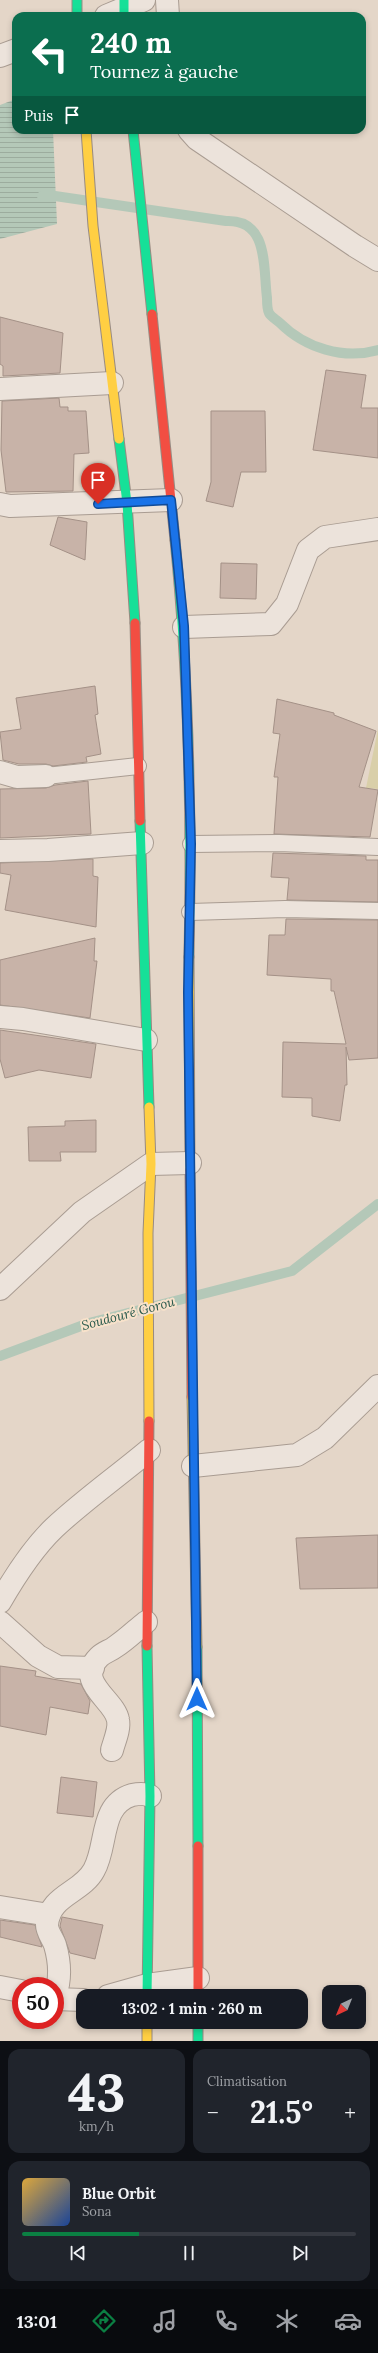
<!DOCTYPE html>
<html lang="fr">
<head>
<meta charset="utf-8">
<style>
	:root { --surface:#171b24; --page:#20242c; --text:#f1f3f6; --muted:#9ea1a6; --line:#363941; --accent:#0b8043 }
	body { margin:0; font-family:Lora,serif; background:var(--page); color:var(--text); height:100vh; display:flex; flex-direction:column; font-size:15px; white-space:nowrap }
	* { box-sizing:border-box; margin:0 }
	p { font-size:13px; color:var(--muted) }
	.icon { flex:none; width:22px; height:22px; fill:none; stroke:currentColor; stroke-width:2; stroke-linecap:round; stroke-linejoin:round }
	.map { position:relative; height:2041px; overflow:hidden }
	.details { display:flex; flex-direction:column; gap:8px; padding:8px; background:#0d0f14; flex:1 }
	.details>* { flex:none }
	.top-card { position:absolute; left:12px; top:12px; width:354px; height:122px; border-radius:12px; box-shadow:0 2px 6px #0003; background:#0b6e4f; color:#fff; overflow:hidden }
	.needle { width:26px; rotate:223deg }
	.controls { position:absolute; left:322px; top:1985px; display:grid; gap:8px }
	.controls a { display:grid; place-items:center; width:44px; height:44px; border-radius:8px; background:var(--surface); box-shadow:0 2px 6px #0003; font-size:20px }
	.speed { position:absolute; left:12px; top:1977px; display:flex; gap:8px; font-size:20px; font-weight:700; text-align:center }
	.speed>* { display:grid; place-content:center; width:52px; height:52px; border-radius:50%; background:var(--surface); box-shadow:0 2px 6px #0003; line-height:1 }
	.speed .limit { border:6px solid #d22; background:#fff; color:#111 }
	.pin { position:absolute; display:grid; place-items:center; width:34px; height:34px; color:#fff; margin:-41px -17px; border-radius:50% 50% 50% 0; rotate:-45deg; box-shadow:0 0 4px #0007 }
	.pin .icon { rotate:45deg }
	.me { position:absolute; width:44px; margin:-22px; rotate:0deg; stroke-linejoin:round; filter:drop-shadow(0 0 3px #0008) }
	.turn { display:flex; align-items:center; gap:14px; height:84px; padding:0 12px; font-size:18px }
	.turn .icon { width:52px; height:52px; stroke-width:2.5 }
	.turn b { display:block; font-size:28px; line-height:34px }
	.then { display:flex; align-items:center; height:38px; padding:0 12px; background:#0003; gap:8px; font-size:15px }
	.big { font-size:30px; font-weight:700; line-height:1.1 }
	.details .tile { flex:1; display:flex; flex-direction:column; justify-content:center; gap:6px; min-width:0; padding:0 14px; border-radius:12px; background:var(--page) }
	.details .dial { align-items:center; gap:0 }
	.dial b { font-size:52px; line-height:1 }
	.song { display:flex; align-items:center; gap:12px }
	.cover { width:48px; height:48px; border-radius:6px; background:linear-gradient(135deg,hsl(40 70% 55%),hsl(220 70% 35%)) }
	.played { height:4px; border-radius:2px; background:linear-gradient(90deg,var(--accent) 35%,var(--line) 35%) }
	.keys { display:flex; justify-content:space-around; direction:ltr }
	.heat { display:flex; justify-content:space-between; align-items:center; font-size:22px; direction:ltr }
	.details .tiles { flex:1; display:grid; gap:8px; grid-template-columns:1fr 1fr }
	.tile:last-child { grid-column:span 2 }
	.trip { position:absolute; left:76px; top:1989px; width:232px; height:40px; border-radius:12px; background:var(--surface); box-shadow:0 2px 6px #0003; font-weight:700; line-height:40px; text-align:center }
	.menu { display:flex; height:64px; justify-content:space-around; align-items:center; background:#090b0e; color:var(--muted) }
	.menu .icon { width:28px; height:28px }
	.menu .on { color:var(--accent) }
	.menu b { font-size:18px; color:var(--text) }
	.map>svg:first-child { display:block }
	.grass { fill:#d9cfa9 }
	.water { fill:url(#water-rules) }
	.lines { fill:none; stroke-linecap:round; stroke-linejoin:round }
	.stream { stroke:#b4c8b8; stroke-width:10 }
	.building { fill:#c8b3a8; stroke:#a49187 }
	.lane-casing { stroke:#a99c92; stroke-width:18 }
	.street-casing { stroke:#a99c92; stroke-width:24 }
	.fast-casing { stroke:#988b82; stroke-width:11 }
	.slow-casing { stroke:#988b82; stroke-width:11 }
	.jam-casing { stroke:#988b82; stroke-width:11 }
	.lane { stroke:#ece3db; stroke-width:16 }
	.street { stroke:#ece3db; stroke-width:22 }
	.fast { stroke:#16e098; stroke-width:9 }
	.slow { stroke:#ffcf43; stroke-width:9 }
	.jam { stroke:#f24e42; stroke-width:9 }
	.route-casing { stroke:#114b97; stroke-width:10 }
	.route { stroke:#1a73e8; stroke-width:7 }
	.labels { text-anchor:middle; stroke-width:4; stroke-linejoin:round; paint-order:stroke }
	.water-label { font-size:13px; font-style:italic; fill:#28594c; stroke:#f8e2cb }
</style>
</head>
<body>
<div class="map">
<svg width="378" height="2041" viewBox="0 0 378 2041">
	<defs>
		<pattern id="water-rules" width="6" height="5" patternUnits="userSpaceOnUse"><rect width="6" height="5" fill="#b4c8b8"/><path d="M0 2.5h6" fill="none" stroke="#9cac9e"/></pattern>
	</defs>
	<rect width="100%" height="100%" fill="#e4d6c8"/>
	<polygon class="grass" points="378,729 378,789 366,788"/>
	<polygon class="water" points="16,99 16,130 53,130 57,224 0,239 0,105"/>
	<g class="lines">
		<g class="stream">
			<path d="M42 196H55L226 221C269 219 263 267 267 298 267 302 267 309 269 313 271 317 277 320 280 323 305 348 344 360 378 350"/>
			<polyline points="0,1356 89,1323 292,1271 378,1204"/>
		</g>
	</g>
	<g class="building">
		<polygon points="0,317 63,333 60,373 3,376 3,366 0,364"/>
		<polygon points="326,370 366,375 361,408 378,408 378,458 313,450"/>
		<polygon points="59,398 60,407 68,407 68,411 86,411 89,453 74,454 73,491 6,492 1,450 2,401"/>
		<polygon points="211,411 265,411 266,472 241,472 233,507 206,501 211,482"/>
		<polygon points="58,517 87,522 85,560 50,545"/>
		<polygon points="221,563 257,564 256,599 220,598"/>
		<polygon points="95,686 98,714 95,715 101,754 86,757 87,762 53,766 46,764 19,764 3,760 0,732 21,729 16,698"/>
		<polygon points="277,699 334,713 334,715 376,731 359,787 378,790 370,837 274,834 278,777 274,777 280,734 273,733"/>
		<polygon points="88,781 91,834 0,838 0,789 46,788 55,785"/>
		<polygon points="273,853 366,856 366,860 378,860 378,902 287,900 289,878 271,877"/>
		<polygon points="93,859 93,876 98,877 96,927 5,910 11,875 0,873 0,863"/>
		<polygon points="286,919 378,920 378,1058 349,1060 346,1047 347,1085 345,1085 340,1121 312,1116 312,1098 282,1097 283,1042 346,1044 334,991 331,991 331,979 267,975 269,935 285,935"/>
		<polygon points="95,938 94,961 97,961 90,1018 0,1005 0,960"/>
		<polygon points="0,1030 96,1044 91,1078 39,1070 5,1078 0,1059"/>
		<polygon points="96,1120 96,1152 60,1152 61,1161 29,1161 28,1127 65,1126 65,1121"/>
		<polygon points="378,1535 378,1588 300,1589 296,1538"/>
		<polygon points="0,1666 36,1671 35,1676 81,1684 90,1701 88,1714 50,1707 46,1735 0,1726"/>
		<polygon points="61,1777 97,1782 93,1817 57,1813"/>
		<polygon points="62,1917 103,1925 95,1959 70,1953 60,1926"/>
		<polygon points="0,1920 35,1925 42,1947 0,1937"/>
	</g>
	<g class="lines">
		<g class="lane-casing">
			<g id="lane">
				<polyline points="46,776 138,766"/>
				<polyline points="191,844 279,843 378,847"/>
				<polyline points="190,912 285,909 378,911"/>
			</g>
		</g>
		<g class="street-casing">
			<g id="street">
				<polyline points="167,0 168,16"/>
				<polyline points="106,16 144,0"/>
				<polyline points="0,56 16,50"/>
				<polyline points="189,130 197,139 355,246 378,260"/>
				<polyline points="0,389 112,383"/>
				<polyline points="0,504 10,506 171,500"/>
				<polyline points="184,627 271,624 287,604 308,550 325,537 378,529"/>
				<polyline points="0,772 17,777 46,776"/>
				<polyline points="0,851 48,850 142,843"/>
				<polyline points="0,1017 23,1019 146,1040"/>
				<polyline points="0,1289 82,1212 151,1164 190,1163"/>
				<polyline points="193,1466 297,1455 325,1438 378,1386"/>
				<path d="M0 1602C15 1576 32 1549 54 1528 84 1500 118 1476 149 1450"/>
				<polyline points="0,1622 38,1656 58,1667 93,1668"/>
				<path d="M112 1750C114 1742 120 1729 118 1720 115 1700 74 1682 99 1657 104 1652 110 1651 115 1647 126 1640 136 1630 146 1622"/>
				<polyline points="0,1907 49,1915"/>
				<polyline points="0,1987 21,1991"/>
				<path d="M55 1996C61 1979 60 1962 55 1945 53 1939 47 1932 47 1925 49 1895 82 1893 94 1870 108 1845 99 1805 132 1795 137 1794 145 1793 150 1796"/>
				<polyline points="108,1996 147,1985 198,1978"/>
				<polyline points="55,1999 83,2000"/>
			</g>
		</g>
		<g class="fast-casing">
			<g id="fast">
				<polyline points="77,0 77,16"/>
				<polyline points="124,0 124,16"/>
				<polyline points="133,130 152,314"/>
				<polyline points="119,439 127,503 135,623"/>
				<path d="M175 540C189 679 192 818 189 957"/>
				<polyline points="140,821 149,1107"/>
				<polyline points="147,1646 150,1796 147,1996"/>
				<polyline points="197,1647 198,1846"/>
				<polyline points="198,2022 198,2041"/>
			</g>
		</g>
		<g class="slow-casing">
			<g id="slow">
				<polyline points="86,130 93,226 119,439"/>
				<polyline points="189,957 190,1170"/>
				<polyline points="192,1397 197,1647"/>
				<polyline points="149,1421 148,1233 151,1164 149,1107"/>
				<polyline points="147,2022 147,2041"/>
			</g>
		</g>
		<g class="jam-casing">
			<g id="jam">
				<polyline points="152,314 175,540"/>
				<polyline points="135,623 140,821"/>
				<polyline points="190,1170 192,1397"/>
				<polyline points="147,1646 149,1421"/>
				<polyline points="198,1846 198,1996"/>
			</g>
		</g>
		<use href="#lane" class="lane"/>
		<use href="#street" class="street"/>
		<use href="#fast" class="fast"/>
		<use href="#slow" class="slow"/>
		<use href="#jam" class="jam"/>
	</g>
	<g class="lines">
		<g class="route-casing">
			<polyline id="route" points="98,504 171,500 184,626 191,844 188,992 197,1699"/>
		</g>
		<use href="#route" class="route"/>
	</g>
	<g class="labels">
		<g class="water-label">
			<text transform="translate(128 1313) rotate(-15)" y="5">Soudouré Gorou</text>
		</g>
	</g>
</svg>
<div class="controls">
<a><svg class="needle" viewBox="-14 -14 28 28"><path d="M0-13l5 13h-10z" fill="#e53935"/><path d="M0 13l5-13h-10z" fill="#9ea1a6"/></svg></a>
</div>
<div class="speed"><div class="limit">50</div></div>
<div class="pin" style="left:98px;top:504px;background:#d93025"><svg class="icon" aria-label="arrive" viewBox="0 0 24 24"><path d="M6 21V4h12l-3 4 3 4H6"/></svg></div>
<svg class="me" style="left:197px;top:1699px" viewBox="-20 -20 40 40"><path d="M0-17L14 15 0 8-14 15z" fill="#1a73e8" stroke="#fff" stroke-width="4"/></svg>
<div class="trip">13:02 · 1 min · 260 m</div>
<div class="top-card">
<div class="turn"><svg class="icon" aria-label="left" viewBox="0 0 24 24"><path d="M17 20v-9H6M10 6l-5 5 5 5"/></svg><div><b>240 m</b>Tournez à gauche</div></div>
<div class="then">Puis<svg class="icon" aria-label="arrive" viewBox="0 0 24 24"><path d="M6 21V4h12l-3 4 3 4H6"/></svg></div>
</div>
</div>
<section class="details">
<div class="tiles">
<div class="tile dial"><b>43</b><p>km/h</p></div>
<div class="tile"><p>Climatisation</p>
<div class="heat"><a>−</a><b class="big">21.5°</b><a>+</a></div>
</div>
<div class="tile">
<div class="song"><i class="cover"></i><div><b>Blue Orbit</b><p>Sona</p></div></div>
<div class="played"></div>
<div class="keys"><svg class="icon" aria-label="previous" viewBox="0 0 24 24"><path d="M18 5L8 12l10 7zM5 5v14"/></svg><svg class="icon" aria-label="pause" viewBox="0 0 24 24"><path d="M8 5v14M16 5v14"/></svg><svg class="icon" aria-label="next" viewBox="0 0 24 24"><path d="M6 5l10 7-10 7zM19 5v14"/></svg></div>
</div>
</div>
</section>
<nav class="menu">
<b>13:01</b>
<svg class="icon on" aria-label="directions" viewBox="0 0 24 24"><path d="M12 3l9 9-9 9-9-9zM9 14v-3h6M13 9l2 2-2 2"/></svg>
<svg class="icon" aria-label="music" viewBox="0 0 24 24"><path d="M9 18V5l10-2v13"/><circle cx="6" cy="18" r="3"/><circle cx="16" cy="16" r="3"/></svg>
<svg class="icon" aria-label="phone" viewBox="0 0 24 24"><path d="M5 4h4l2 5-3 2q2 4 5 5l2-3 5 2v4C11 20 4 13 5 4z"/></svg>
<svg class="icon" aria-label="climate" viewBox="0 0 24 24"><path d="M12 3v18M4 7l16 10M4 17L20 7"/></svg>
<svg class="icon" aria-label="car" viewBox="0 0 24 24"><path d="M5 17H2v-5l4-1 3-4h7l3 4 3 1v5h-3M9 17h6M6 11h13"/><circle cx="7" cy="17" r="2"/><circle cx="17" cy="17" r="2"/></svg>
</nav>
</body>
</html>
